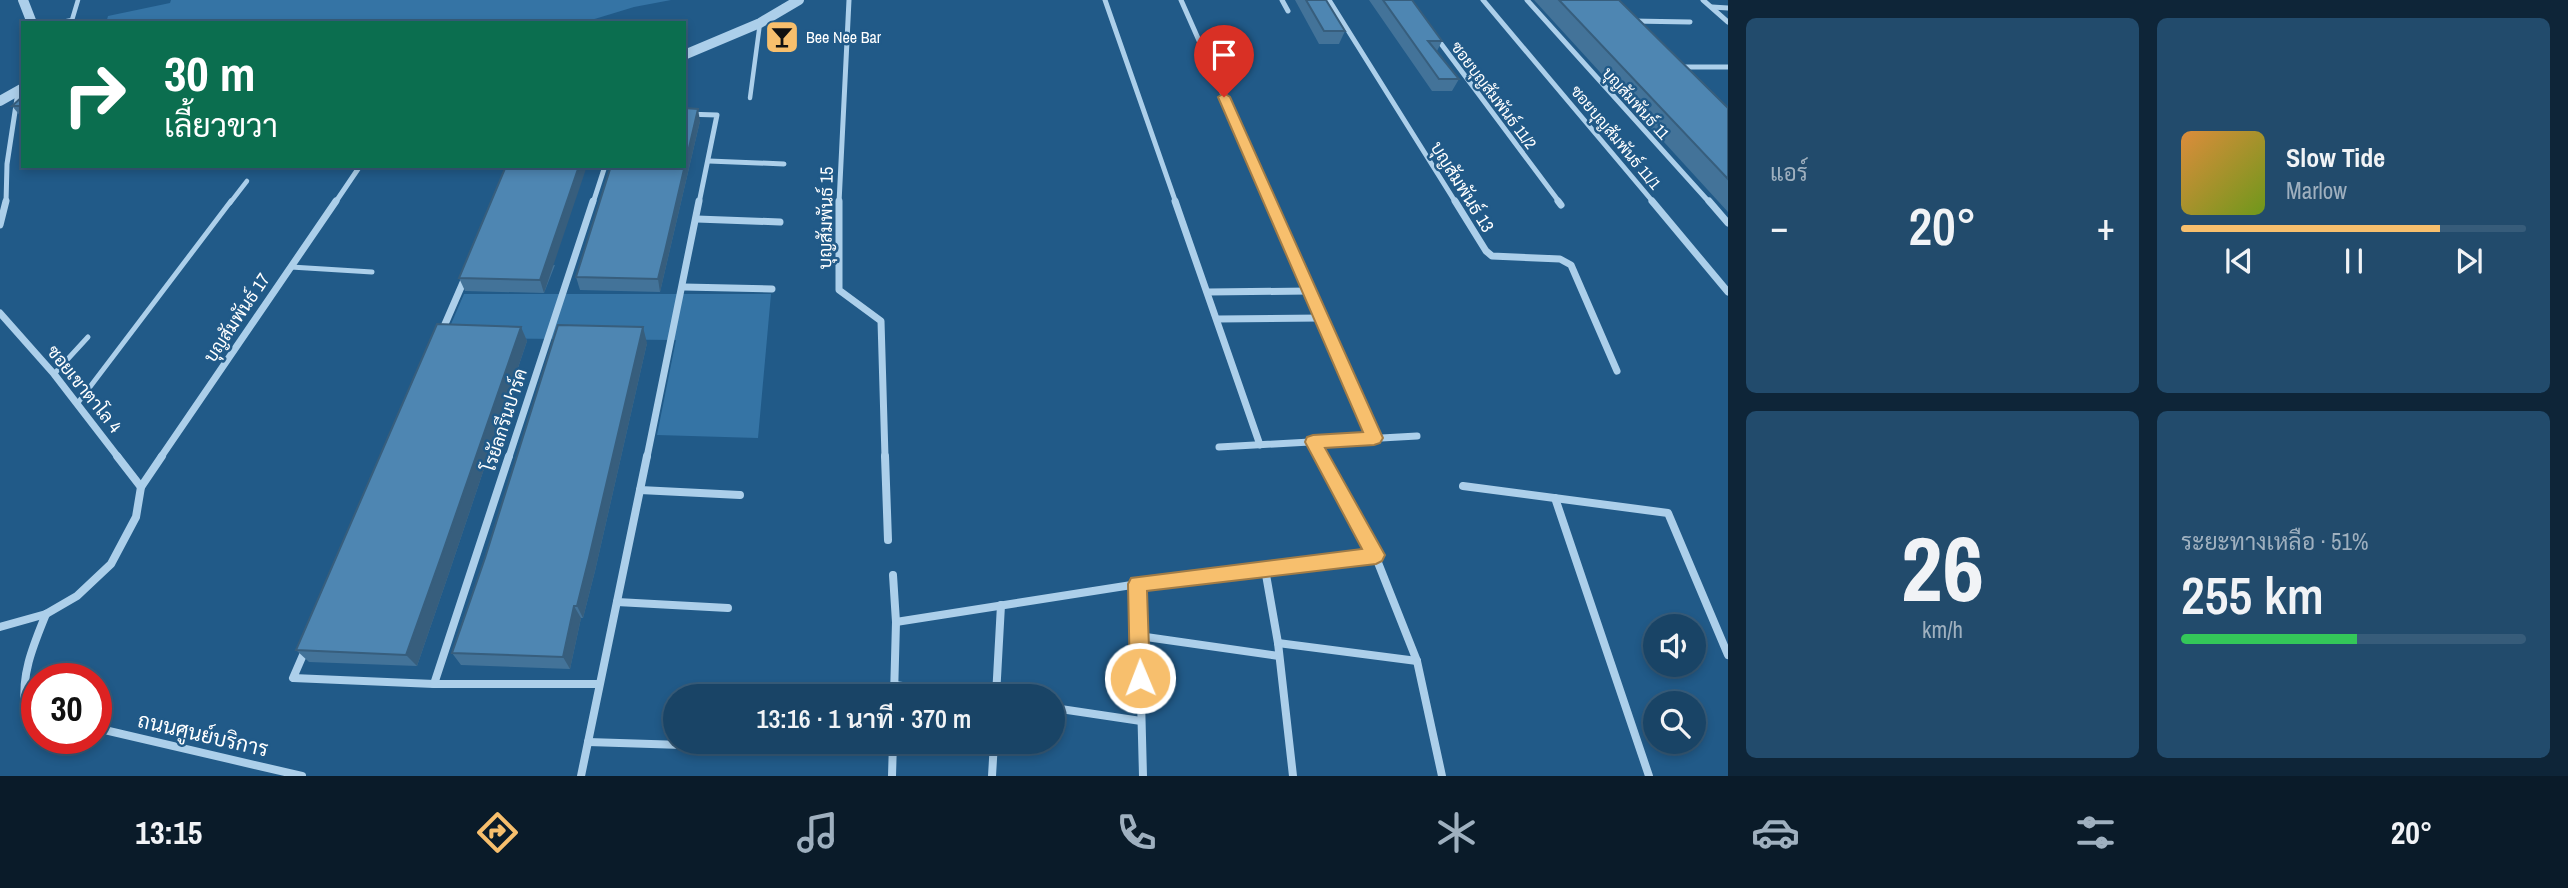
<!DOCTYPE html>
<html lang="th">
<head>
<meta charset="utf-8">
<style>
	:root { --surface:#194466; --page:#224b6c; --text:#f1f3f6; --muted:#9fb0bf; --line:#375c7a; --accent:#f7bf6d }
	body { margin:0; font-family:"Archivo Narrow",Sarabun,sans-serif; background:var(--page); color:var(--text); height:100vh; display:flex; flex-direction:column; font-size:26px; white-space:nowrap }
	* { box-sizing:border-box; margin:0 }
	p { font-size:23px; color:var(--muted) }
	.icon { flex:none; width:38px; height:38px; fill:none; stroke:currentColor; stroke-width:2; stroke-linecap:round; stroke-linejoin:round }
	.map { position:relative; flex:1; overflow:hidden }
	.side { display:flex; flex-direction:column; gap:18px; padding:18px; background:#0e2538; width:840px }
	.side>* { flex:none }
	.top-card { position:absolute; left:21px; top:21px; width:665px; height:147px; border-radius:0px; box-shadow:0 4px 10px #0003,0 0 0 2px var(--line); background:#0b6e4f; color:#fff; overflow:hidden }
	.buttons { position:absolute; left:1643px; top:614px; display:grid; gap:14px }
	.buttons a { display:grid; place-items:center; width:63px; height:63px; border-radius:50%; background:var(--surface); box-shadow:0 4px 10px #0003,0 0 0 2px var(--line); font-size:35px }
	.speed { position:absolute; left:21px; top:663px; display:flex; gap:14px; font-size:35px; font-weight:700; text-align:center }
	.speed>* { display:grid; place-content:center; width:91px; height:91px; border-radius:50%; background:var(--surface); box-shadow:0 4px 10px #0003,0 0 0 2px var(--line); line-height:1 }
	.speed .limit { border:10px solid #d22; background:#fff; color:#111 }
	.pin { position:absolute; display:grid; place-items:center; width:60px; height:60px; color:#fff; margin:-72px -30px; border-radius:50% 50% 50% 0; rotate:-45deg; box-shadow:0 0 7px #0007 }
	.pin .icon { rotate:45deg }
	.me { position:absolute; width:77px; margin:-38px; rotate:359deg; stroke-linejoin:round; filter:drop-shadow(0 0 5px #0008) }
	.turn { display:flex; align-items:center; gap:24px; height:147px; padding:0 28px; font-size:32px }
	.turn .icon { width:91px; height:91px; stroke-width:2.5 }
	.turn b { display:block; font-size:49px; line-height:60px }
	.big { font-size:52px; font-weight:600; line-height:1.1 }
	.side .tile { flex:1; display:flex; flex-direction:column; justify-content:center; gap:10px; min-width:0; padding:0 24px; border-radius:10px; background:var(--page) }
	.side .dial { align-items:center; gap:0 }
	.dial b { font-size:91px; line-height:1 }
	.song { display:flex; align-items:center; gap:21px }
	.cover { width:84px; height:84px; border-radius:10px; background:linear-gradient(135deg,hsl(30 70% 55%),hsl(80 70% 35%)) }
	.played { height:7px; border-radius:4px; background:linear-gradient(90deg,var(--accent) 75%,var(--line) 75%) }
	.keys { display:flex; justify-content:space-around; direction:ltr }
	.heat { display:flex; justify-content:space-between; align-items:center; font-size:38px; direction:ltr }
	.charge { height:10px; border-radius:5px; background:linear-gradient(90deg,#34c759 51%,var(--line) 0) }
	.side .tiles { flex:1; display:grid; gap:18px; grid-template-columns:repeat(2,1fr) }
	.trip { position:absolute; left:663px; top:684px; width:402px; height:70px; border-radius:35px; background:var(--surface); box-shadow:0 4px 10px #0003,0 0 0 2px var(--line); font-weight:600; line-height:70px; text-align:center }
	.menu { display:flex; height:112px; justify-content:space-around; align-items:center; background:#0a1b29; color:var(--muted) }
	.menu .icon { width:49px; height:49px }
	.menu .active { color:var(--accent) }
	.menu b { font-size:32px; color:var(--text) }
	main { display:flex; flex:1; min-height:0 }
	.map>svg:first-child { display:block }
	.green { fill:#3574a5 }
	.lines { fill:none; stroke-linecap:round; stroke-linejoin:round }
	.service-far1 { stroke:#accfea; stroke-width:4.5 }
	.service { stroke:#accfea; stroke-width:5 }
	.minor-far2 { stroke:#accfea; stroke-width:5 }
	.minor-far1 { stroke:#accfea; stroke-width:7 }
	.minor { stroke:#accfea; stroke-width:8 }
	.tertiary { stroke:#accfea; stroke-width:10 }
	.wall { fill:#437399 }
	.shaded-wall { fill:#375e7d }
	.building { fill:#4e86b2; stroke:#375e7d; stroke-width:2 }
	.route { fill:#f7bf6d; stroke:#a17c47; stroke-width:2 }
	.labels { text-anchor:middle; stroke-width:5; stroke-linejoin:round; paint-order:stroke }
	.far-poi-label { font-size:16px; fill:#fff; stroke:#215a88; text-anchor:start }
	.far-street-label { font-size:16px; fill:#fff; stroke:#215a88 }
	.street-label { font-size:18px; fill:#fff; stroke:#215a88 }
	.near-street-label { font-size:21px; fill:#fff; stroke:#215a88 }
</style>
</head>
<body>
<main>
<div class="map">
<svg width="1728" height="776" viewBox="0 0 1728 776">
	<rect width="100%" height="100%" fill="#215a88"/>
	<g class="green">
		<polygon points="171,0 671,0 634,7 588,21 292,23 278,19 237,23 106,23 108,16 170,3"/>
		<polygon points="464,294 771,294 758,438 657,435 676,340 445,338"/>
	</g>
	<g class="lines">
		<g class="service-far1">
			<polyline points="58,23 72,20 78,0"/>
			<polyline points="750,98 760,23"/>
			<polyline points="230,203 247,181"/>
		</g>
		<g class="service">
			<polyline points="291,267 372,272"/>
			<polyline points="54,374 88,337"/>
			<polyline points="77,404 231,201"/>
		</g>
		<g class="minor-far2">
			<polyline points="1105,0 1176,203"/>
			<polyline points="1181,0 1271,203"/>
			<polyline points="1282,0 1288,11"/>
			<polyline points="1329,0 1456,203"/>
			<polyline points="1483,0 1654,203"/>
			<polyline points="1527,0 1710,203"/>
			<polyline points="1703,0 1728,22"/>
			<polyline points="1712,7 1728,8"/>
			<polyline points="1632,21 1690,22"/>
			<polyline points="1436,37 1560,203"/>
			<polyline points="1680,67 1728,67"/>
			<polyline points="684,114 717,115 699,203"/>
			<polyline points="709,161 784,164"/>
			<polyline points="6,203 7,164 18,92"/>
			<polyline points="335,203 360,166"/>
			<polyline points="593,203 605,166"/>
			<polyline points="839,203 849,0"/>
		</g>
		<g class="minor-far1">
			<polyline points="839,201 839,290 881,321 885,457"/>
			<polyline points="1175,201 1260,445"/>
			<polyline points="1270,201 1374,438"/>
			<polyline points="1455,201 1486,251 1492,256 1560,259 1571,265 1617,371"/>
			<polyline points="1558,201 1561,205"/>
			<polyline points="1652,201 1728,292"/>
			<polyline points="1709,201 1728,223"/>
			<polyline points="697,219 780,222"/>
			<polyline points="0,225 6,201"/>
			<polyline points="684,287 772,289"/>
			<polyline points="1209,292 1309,291"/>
			<polyline points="0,313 54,374 118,457"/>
			<polyline points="1218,319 1321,318"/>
			<polyline points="442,331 465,278"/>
			<polyline points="1313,442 1321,457"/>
			<polyline points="1219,447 1417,436"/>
			<polyline points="161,457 336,201"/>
			<polyline points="509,457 593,201"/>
			<polyline points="647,457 699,201"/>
		</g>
		<g class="minor">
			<polyline points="117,456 141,487"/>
			<polyline points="885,456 888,540"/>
			<polyline points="1321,456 1375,555 1417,661 1442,776"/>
			<polyline points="1463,486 1668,513 1728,655"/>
			<polyline points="640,490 740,495"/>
			<polyline points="1555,498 1649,776"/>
			<polyline points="1265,569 1278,643 1293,776"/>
			<polyline points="893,575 896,622 894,696"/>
			<polyline points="1138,584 1143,776"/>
			<polyline points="617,602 728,608"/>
			<polyline points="896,622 1138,584 1375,555"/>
			<polyline points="0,627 46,614 77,596 111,564 136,517 141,487 162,456"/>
			<polyline points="1139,636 1279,656"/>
			<polyline points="1278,643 1417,661"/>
			<polyline points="306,648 293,678 434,684 598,684"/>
			<polyline points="434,684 509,456"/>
			<polyline points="895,685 974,696"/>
			<polyline points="996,696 1001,605"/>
			<polyline points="1054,708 1141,721"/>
			<path d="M37 714 25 706C21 673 34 644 46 614"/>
			<polyline points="96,728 302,776"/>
			<polyline points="588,742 714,746"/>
			<polyline points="581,776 647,456"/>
			<polyline points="892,776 893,742"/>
			<polyline points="992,776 994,742"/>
		</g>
		<g class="tertiary">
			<polyline points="23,0 32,23"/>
			<polyline points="684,55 760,23 799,0"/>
			<polyline points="0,101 23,88"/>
		</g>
	</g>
	<g class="wall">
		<polygon points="1295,0 1326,0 1345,31 1339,44 1319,44"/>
		<polygon points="1369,0 1412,0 1442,41 1437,51 1459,79 1452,91 1432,91"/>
		<polygon points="1534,0 1619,0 1728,108 1728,212"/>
		<polygon points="23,96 23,119 12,106"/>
		<polygon points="700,121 660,292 580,290 576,277"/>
		<polygon points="555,265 544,293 465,291 459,278"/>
		<polygon points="521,327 527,341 450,570 417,666 309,662 296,650"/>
		<polygon points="647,343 595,571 583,618 581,618 570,669 461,665 452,653"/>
	</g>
	<g class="shaded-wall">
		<polygon points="698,109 700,121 660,292 658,279"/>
		<polygon points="579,166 587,166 544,293 540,280"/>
		<polygon points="521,327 527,341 450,570 417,666 406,655"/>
		<polygon points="643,327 647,343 595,571 583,618 577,606"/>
		<polygon points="574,606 581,618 570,669 563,657"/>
	</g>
	<g class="building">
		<polygon points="1306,0 1326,0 1345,31 1324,31"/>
		<polygon points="1383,0 1412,0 1442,41 1428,41 1459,79 1439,79"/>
		<polygon points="1559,0 1619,0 1728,108 1728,179"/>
		<polygon points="23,96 23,106 12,106"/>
		<polygon points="684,108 698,109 665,251 658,279 576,277 611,166 684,166"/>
		<polygon points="506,166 579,166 540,280 459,278"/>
		<polygon points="437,324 521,327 441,557 406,655 296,650"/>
		<polygon points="558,325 643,327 589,558 577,606 574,606 563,657 452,653 485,558"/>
	</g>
	<polygon class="route" points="1224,93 1230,97 1383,438 1380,443 1374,445 1325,448 1385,555 1382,561 1376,564 1147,591 1150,678 1147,685 1140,688 1133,685 1130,678 1128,584 1131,578 1362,549 1305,442 1307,437 1313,435 1363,432 1218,97"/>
	<defs>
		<g id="bar-square" transform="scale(1.75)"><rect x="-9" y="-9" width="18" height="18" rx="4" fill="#f7bf6d" stroke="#215a88"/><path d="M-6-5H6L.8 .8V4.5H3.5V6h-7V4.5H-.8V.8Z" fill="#111"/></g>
	</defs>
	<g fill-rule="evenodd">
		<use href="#bar-square" x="782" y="37"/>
	</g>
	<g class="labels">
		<g class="far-poi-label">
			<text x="806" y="43">Bee Nee Bar</text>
		</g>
		<g class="far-street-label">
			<text transform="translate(1494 95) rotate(53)" y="6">ซอยบุญสัมพันธ์ 11/2</text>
			<text transform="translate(1636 103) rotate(48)" y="6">บุญสัมพันธ์ 11</text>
			<text transform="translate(1616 137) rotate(50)" y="6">ซอยบุญสัมพันธ์ 11/1</text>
		</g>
		<g class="street-label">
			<text transform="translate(1462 187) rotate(58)" y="6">บุญสัมพันธ์ 13</text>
			<text transform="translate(826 218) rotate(-89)" y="6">บุญสัมพันธ์ 15</text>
			<text transform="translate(237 318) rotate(-56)" y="6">บุญสัมพันธ์ 17</text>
			<text transform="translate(84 389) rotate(51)" y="6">ซอยเขาตาโล 4</text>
			<text transform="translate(505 420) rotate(-72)" y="6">โรยัลกรีนปาร์ค</text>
		</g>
		<g class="near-street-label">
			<text transform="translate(203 735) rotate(13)" y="7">ถนนศูนย์บริการ</text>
		</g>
	</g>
</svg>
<div class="buttons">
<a><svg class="icon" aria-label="sound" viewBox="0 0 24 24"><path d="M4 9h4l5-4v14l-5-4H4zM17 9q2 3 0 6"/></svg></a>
<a><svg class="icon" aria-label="search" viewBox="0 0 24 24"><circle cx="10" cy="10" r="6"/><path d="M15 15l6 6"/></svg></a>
</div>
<div class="speed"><div class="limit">30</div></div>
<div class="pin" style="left:1224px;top:97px;background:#d93025"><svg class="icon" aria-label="arrive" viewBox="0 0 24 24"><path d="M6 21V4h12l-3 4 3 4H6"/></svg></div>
<svg class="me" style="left:1140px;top:678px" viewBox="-20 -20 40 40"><circle r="17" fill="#f7bf6d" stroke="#fff" stroke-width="3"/><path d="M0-11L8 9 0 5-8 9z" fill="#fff"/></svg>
<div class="trip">13:16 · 1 นาที · 370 m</div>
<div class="top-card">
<div class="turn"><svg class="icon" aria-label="right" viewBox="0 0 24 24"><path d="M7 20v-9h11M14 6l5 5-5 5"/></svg><div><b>30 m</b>เลี้ยวขวา</div></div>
</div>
</div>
<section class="side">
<div class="tiles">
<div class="tile"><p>แอร์</p>
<div class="heat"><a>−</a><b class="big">20°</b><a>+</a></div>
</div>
<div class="tile">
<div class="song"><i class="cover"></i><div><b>Slow Tide</b><p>Marlow</p></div></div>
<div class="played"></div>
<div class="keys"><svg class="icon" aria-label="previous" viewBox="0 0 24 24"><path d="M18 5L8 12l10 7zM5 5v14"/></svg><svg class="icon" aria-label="pause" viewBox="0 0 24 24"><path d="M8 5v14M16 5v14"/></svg><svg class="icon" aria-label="next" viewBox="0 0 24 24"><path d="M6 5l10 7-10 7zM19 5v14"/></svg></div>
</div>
<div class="tile dial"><b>26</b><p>km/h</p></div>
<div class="tile"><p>ระยะทางเหลือ · 51%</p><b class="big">255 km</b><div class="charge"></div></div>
</div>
</section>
</main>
<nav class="menu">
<b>13:15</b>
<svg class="icon active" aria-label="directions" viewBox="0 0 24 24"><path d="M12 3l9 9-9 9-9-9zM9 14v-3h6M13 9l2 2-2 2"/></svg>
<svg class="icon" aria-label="music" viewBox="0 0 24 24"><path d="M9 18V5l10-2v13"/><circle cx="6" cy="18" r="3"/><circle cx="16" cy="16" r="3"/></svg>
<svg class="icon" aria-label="phone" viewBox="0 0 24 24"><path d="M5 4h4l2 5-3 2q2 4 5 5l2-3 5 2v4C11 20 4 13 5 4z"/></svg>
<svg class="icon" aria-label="climate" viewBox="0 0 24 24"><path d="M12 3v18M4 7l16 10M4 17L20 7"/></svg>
<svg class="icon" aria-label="car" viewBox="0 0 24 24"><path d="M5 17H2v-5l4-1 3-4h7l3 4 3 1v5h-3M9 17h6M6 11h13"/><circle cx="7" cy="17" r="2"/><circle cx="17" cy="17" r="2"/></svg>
<svg class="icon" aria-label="filters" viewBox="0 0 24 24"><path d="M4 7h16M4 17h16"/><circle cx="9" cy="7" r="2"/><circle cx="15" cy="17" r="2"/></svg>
<b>20°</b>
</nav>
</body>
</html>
